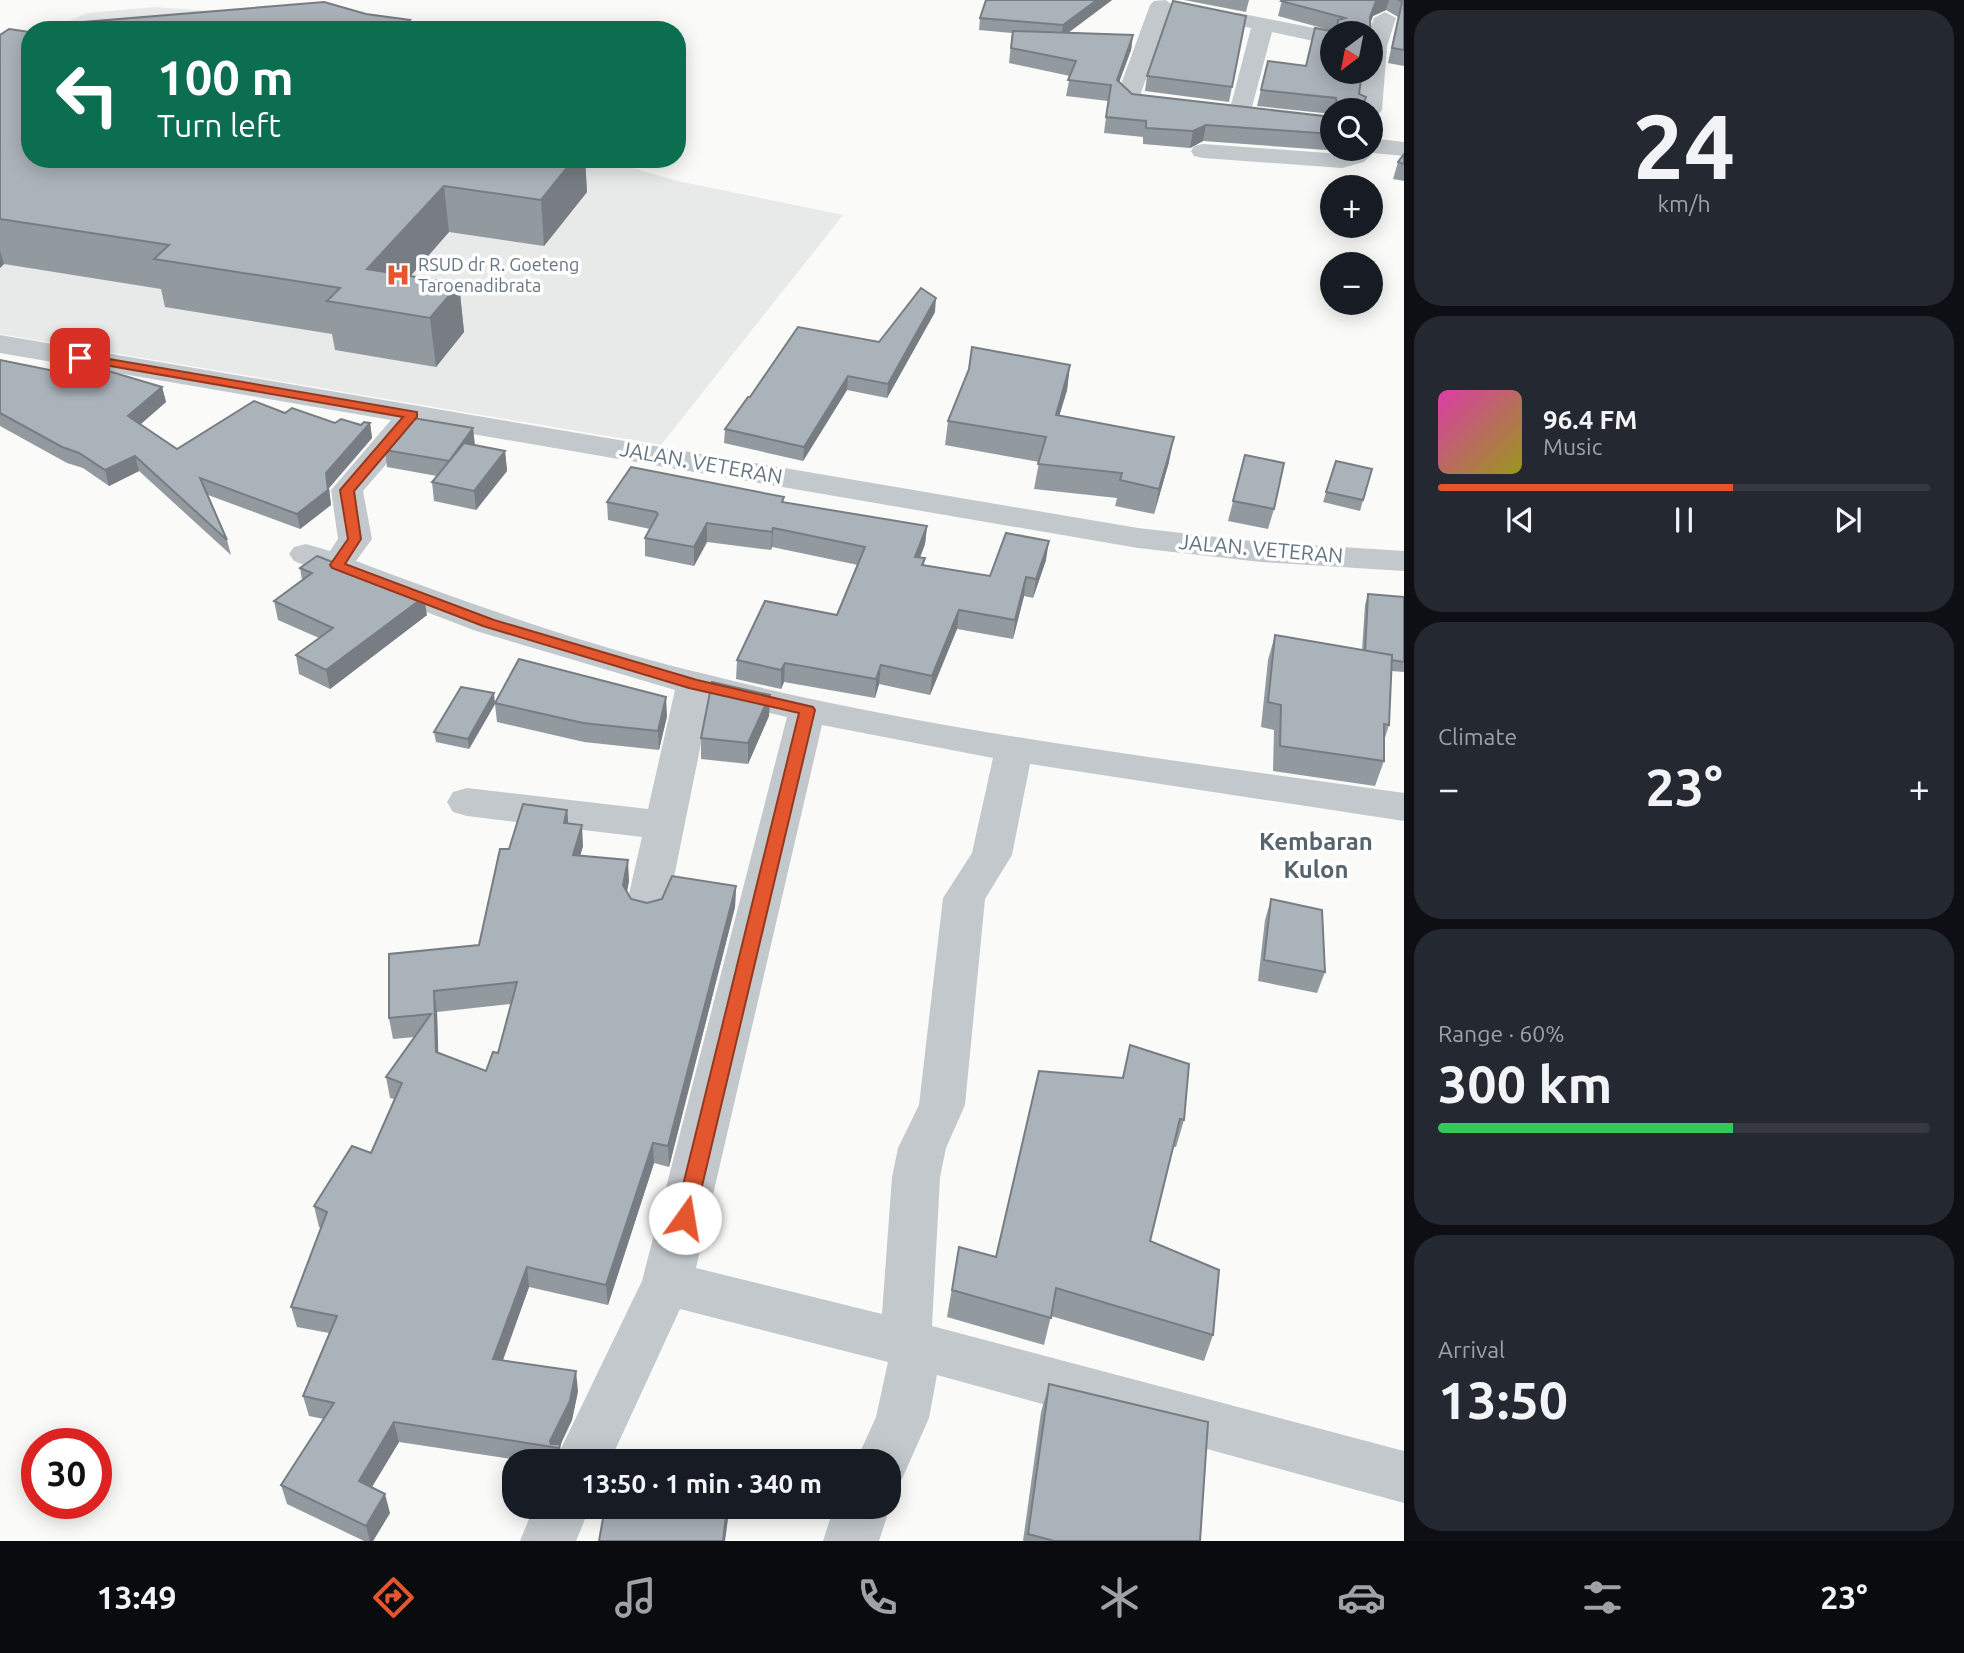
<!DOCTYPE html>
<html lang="en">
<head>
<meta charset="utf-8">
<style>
	:root { --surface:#171b24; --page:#242831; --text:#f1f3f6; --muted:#9ea1a6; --line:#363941; --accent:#e4572e }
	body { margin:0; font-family:Ubuntu,sans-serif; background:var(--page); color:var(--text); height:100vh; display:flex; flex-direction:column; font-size:26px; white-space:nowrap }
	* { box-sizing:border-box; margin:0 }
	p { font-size:23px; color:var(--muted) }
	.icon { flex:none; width:38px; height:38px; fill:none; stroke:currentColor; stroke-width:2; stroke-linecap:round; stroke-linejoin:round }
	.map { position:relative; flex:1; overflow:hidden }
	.sheet { display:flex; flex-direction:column; gap:10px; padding:10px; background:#0d0f14; width:560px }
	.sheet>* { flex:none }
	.banner { position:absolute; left:21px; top:21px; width:665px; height:147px; border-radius:28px; box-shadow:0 4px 18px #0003; background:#0b6e4f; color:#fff; overflow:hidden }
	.needle { width:46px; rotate:212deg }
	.buttons { position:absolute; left:1320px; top:21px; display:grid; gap:14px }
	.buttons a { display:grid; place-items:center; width:63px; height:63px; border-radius:50%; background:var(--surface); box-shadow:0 4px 18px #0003; font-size:35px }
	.speed { position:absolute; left:21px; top:1428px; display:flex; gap:14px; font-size:35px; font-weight:700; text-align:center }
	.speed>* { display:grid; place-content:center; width:91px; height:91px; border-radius:50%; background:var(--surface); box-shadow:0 4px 18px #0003; line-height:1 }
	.speed .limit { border:10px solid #d22; background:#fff; color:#111 }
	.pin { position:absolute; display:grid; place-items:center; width:60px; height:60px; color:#fff; margin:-30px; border-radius:14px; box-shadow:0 4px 10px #0006 }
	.me { position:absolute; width:77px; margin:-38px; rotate:13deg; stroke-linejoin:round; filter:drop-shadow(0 0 5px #0008) }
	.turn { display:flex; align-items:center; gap:24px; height:147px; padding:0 21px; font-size:32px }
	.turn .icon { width:91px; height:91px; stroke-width:2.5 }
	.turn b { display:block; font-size:49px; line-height:60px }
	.big { font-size:52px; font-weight:700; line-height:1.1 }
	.sheet .card { flex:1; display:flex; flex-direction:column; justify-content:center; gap:10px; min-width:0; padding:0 24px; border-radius:28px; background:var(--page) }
	.sheet .dial { align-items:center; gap:0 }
	.dial b { font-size:91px; line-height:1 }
	.song { display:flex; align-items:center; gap:21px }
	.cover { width:84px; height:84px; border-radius:10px; background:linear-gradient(135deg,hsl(320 70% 55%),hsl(60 70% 35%)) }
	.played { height:7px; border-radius:4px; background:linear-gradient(90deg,var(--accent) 60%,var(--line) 60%) }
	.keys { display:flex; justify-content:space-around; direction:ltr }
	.heat { display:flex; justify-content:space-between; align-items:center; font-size:38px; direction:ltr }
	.charge { height:10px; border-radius:5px; background:linear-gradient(90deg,#34c759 60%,var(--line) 0) }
	.trip { position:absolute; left:502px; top:1449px; width:399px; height:70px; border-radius:28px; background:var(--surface); box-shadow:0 4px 18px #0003; font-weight:700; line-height:70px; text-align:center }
	.dock { display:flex; height:112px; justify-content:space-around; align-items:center; background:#090b0e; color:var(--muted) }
	.dock .icon { width:49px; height:49px }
	.dock .current { color:var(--accent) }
	.dock b { font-size:32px; color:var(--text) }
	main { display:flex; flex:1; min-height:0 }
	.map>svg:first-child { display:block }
	.built { fill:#e8e9e9 }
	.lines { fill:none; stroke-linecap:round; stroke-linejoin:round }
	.minor { fill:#c3c8cc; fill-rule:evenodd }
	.wall { fill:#929a9f; fill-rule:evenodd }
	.shaded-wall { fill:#777d82 }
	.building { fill:#aab3b9; stroke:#777d82; stroke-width:2; fill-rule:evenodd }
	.route { fill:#e4572e; stroke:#94391e; stroke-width:2 }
	.labels { text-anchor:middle; stroke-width:7; stroke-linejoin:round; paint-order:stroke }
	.far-poi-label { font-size:18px; fill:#657683; stroke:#fff; text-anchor:start }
	.street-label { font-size:21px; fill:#657683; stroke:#fff }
	.quarter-label { font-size:24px; font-weight:bold; fill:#57646e; stroke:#fff }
</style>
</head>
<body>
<main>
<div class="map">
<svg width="1404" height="1541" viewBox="0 0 1404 1541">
	<rect width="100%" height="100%" fill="#fafaf8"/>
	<g class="built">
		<polygon points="155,7 222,12 322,30 48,30 87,13"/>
		<polygon points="0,62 30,159 601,159 678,181 843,215 661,445 0,334"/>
	</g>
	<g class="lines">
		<g class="minor">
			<polygon points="1166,0 1172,5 1141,93 1144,96 1231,105 1251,28 1230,24 1227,19 1230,14 1238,13 1339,33 1332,33 1332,45 1272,32 1249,118 1241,120 1130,107 1117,95 1150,5 1154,1"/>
			<polygon points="1385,12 1396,18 1387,46 1382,110 1378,115 1370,117 1370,110 1358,110 1362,72 1370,72 1369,33 1374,18"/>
			<polygon points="1370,138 1404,142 1404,156 1373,153 1364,162 1342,168 1203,158 1194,156 1191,151 1194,146 1203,144 1341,154 1349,149 1370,149"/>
			<path d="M0 335 1138 528 1261 542 1404 551V571L1261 562 1138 548 420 425 363 491 372 539 356 561C470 604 583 644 701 673 931 732 1169 759 1404 793V821L1030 764 1012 855 985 899 965 1105 946 1148 940 1177 932 1326 1404 1451V1503L937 1375 929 1418 902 1479 889 1485V1461H856L876 1417 888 1362 680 1309 610 1461H555L642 1281 787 717 710 699 668 907 662 918 647 922 632 918 626 907 642 837 467 816 453 812 447 802 453 792 467 788 648 809 675 690 476 631 294 561 289 554 294 547 306 544 330 551 338 539 331 490 391 420 0 353ZM822 725 993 758 972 853 943 898 919 1105 898 1148 892 1177 882 1314 696 1268Z"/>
			<polygon points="889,1506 890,1507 879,1541 823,1541 834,1507"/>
			<polygon points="534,1507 590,1507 576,1541 520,1541"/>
		</g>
	</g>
	<g class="wall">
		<polygon points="1112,0 1068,33 1133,35 1131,50 1119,82 1132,94 1332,117 1332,149 1345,149 1340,151 1203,141 1190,148 1143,144 1143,137 1104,133 1108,101 1066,96 1070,76 1009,63 1012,33 979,30 980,18"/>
		<polygon points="1184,0 1249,0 1246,12"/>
		<polygon points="1282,0 1404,0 1404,66 1388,63 1398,17 1386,10 1373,16 1370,22 1371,54 1370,58 1370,33 1332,33 1359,94 1363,110 1332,110 1332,114 1257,106 1268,61 1306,66 1333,31 1278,16"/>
		<polygon points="1246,16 1229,102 1145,91 1147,76"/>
		<polygon points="0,35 30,159 585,159 587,192 544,246 449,232 410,276 459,284 464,332 436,367 335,350 332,334 165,307 161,289 4,264 0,268"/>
		<polygon points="1404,154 1404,181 1393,179 1398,162"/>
		<polygon points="935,312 887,398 847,390 803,461 724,443 725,429 879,342"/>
		<polygon points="0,360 84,377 162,387 166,402 140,424 177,449 285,413 335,423 361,425 370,423 372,438 329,488 331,505 300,529 208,495 227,540 231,555 139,471 109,486 83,468 67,463 0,426"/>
		<polygon points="1070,365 1067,390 1059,416 1169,462 1154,514 1115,506 1117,498 1034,489 1039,462 945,445 948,421"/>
		<polygon points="475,445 505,451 507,471 476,510 434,501 432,482 437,476 387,467 385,450"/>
		<polygon points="1245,455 1274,509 1268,529 1228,521"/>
		<polygon points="1336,461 1372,469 1360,511 1323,502"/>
		<polygon points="784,497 783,502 927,526 925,544 920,558 925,558 924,565 990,576 1046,560 1033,598 1024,596 1013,639 957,629 930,695 879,684 875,698 784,682 781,689 736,679 737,660 837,615 858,565 772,547 771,550 707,542 694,566 645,556 645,538 650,529 608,520 607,502"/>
		<polygon points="300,568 427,615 330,689 299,674 296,655 319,638 278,620 274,601 302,580"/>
		<polygon points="1368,594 1404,597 1404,672 1391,671 1389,725 1384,741 1384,761 1375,786 1273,771 1274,730 1261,727 1268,660 1275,635 1362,650 1365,605"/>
		<polygon points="770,695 769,716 748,764 701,759 701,738"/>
		<polygon points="495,703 667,716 659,750 584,742 497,722 495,704 469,749 436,742 434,732"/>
		<path d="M567 810 568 824 583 846 580 856 629 881 627 893 631 899 647 903 736 886 735 907 669 1167 654 1163 608 1305 529 1287 503 1360 578 1391 572 1420 560 1444 562 1461H525L399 1442 372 1487 390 1513 373 1541H364L287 1504 281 1485 324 1419 309 1416 303 1396 329 1333 297 1327 291 1307 321 1228 319 1227 314 1206 371 1153 394 1099 390 1098 386 1077 415 1037 393 1039 389 1018 479 945 509 849ZM511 1004 498 1053 486 1071 438 1053 437 1012Z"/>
		<polygon points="1271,899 1325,972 1317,993 1258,981 1265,920"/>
		<polygon points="1130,1045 1184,1120 1176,1147 1173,1147 1150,1241 1213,1335 1204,1361 1051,1316 1044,1345 947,1317 959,1247 996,1257 1122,1078"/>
		<polygon points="1049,1384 1200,1541 1023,1541 1041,1412"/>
	</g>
	<g class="shaded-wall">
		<polygon points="1097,0 1112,0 1061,38 1063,25"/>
		<polygon points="1378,0 1389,0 1386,10 1373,16 1367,32 1370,17 1376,1"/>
		<polygon points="410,20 411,30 402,27"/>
		<polygon points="1133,35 1131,50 1114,96 1117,80"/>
		<polygon points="1206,125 1203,141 1190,148 1193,131"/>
		<polygon points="574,159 585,159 587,192 544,246 541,200"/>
		<polygon points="444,186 449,232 381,310 367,269"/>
		<polygon points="0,250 4,264 0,268"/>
		<polygon points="459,284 464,332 436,367 430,318"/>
		<polygon points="936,298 935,312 887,398 888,384"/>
		<polygon points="1070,365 1067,390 1052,440 1056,415"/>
		<polygon points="848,376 847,390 803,461 804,447"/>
		<polygon points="162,387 166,402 132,432 128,416"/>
		<polygon points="370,423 372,438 329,488 331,505 300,529 297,514 326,473"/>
		<polygon points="473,428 475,445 449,461"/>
		<polygon points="1174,437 1169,462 1154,514 1159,489"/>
		<polygon points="505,451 507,471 476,510 474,491"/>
		<polygon points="135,456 139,471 109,486 105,470"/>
		<polygon points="707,523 707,542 694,566 694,547"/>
		<polygon points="927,526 925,544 913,575 915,557"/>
		<polygon points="773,528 772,547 771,550 772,532"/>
		<polygon points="1049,541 1046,560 1033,598 1036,579"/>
		<polygon points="1026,577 1024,596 1013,639 1015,620"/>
		<polygon points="424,597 427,615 330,689 326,670"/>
		<polygon points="959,610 957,629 930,695 932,676"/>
		<polygon points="785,663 784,682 781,689 781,670"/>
		<polygon points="881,665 879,684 875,698 876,679"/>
		<polygon points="494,693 495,704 469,749 468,739"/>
		<polygon points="770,695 769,716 748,764 748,743"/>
		<polygon points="666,697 667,716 659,750 658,731"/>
		<polygon points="567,810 569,831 564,823"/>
		<polygon points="582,825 583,846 574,876 573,855"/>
		<polygon points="628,860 629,881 623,906 623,885"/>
		<polygon points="736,886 735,907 669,1167 668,1146"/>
		<polygon points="434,991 437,1012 439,1073 436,1052"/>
		<polygon points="653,1143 654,1163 608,1305 606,1285"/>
		<polygon points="527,1267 529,1287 496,1379 493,1359"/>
		<polygon points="576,1371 578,1391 572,1420 559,1448 551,1446 550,1441"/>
		<polygon points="394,1422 399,1442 364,1500 359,1481"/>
		<polygon points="385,1494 390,1513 373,1541 370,1541 366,1526"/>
		<polygon points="727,1507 729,1507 728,1519 725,1541 723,1541"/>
	</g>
	<g class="building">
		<polygon points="986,0 1097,0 1063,25 980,18"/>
		<polygon points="1282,0 1378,0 1376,1 1370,17 1371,54 1370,54 1370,33 1332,33 1332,72 1362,72 1359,94 1366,97 1361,110 1338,110 1336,98 1261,90 1268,61 1306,66 1315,28 1337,32 1338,20 1345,18 1281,1"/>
		<polygon points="1399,0 1404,0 1404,50 1392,48 1402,2"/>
		<polygon points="1173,1 1246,16 1232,87 1147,76"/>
		<polygon points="324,2 366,14 410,20 402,27 422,30 71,30 71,23"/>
		<polygon points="9,29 30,32 30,159 574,159 541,200 444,186 367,269 459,284 430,318 327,301 340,288 154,259 169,245 0,219 0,35"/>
		<polygon points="1013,31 1133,35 1117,80 1132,94 1332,117 1332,134 1206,125 1193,131 1146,128 1146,121 1106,117 1111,85 1068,80 1076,61 1011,48"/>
		<polygon points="1404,154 1404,164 1398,162"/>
		<polygon points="921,288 936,298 888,384 848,376 804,447 725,429 748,397 750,397 798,327 879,342"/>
		<polygon points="972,347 1070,365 1056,415 1174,437 1159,489 1120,480 1122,473 1038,464 1046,437 948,421 969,369"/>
		<polygon points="0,360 84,377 95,367 162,387 128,416 177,449 254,401 285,413 292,408 335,423 341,419 361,425 364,422 370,423 326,473 328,490 297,514 200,478 227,540 135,456 105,470 79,453 62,447 0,413"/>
		<polygon points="413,418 473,428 449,461 385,450"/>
		<polygon points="464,443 505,451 474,491 432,482"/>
		<polygon points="1245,455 1284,463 1274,509 1233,501"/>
		<polygon points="1336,461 1372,469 1363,500 1326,492"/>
		<polygon points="631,467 784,497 782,502 927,526 915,557 925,558 922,565 990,576 1006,533 1049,541 1036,579 1026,577 1015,620 959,610 932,676 881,665 876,679 785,663 781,670 737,660 765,601 837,615 865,547 773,528 772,532 707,523 694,547 645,538 658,514 656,512 607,502"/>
		<polygon points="317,556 424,597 326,670 296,655 333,628 274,601 312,573 300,568"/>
		<polygon points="1368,594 1404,597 1404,662 1391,660 1392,655 1365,651"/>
		<polygon points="1275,635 1392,655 1389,725 1384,724 1384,761 1280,746 1281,705 1268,702"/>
		<polygon points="519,659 666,697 658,731 583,723 495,703"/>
		<polygon points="712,682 770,695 748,743 701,738"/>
		<polygon points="461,687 494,693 468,739 434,732"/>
		<path d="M523 804 567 810 564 823 582 825 573 855 628 860 623 885 631 899 647 903 662 899 672 876 736 886 668 1146 653 1143 606 1285 527 1267 493 1359 576 1371 570 1401 550 1441 551 1444H560L559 1448 394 1422 359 1481 385 1494 366 1526 281 1485 334 1403 303 1396 337 1316 291 1307 327 1212 314 1206 352 1146 371 1153 402 1083 386 1077 431 1014 389 1018V954L479 945 500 849H509ZM517 982 498 1053 493 1052 486 1071 436 1052 434 991Z"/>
		<polygon points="1271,899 1322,910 1325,972 1264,960"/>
		<polygon points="1130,1045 1189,1064 1184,1120 1180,1119 1150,1241 1219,1270 1213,1335 1056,1288 1051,1318 952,1290 959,1247 996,1257 1039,1071 1123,1078"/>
		<polygon points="1049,1384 1208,1422 1200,1541 1054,1541 1028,1534"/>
		<polygon points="605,1507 727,1507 723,1541 599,1541"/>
	</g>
	<polygon class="route" points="80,354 417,412 417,417 354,491 361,539 345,564 494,620 697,680 813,707 815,710 693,1224 685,1227 678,1224 675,1218 799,713 689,688 483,626 332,568 330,565 348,539 340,490 403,417 76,360 74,358"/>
	<defs>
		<g id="hospital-bare" transform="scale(1.89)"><path d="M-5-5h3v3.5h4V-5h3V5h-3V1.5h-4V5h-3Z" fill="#e4572e" stroke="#fff" stroke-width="2.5" paint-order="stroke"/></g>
	</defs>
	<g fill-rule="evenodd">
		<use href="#hospital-bare" x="398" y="275"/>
	</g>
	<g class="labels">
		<g class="far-poi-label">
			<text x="418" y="271">RSUD dr R. Goeteng<tspan x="418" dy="21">Taroenadibrata</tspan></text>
		</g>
		<g class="street-label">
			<text transform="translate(701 463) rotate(10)" y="7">JALAN. VETERAN</text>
			<text transform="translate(1261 549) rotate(5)" y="7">JALAN. VETERAN</text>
		</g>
		<g class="quarter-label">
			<text x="1316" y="850">Kembaran<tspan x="1316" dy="28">Kulon</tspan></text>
		</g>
	</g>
</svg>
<div class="buttons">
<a><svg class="needle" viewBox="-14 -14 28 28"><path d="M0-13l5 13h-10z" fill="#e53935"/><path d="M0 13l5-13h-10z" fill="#9ea1a6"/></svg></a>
<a><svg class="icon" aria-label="search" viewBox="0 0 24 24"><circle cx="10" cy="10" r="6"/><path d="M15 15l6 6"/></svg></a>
<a>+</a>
<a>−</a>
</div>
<div class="speed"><div class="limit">30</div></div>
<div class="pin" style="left:80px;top:358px;background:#d93025"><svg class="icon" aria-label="arrive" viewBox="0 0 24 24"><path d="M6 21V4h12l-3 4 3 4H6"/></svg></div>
<svg class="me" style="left:685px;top:1218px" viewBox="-20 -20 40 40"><circle r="19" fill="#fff"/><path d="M0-13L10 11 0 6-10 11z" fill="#e4572e"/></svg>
<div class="trip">13:50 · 1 min · 340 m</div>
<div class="banner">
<div class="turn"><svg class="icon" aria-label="left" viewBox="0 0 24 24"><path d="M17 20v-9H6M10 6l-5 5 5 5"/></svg><div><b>100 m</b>Turn left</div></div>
</div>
</div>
<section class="sheet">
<div class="card dial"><b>24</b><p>km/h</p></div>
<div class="card">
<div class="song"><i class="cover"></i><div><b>96.4 FM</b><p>Music</p></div></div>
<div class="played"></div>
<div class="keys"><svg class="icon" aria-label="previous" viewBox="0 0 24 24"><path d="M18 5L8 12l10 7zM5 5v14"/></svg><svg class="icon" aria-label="pause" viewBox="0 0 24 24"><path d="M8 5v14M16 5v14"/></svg><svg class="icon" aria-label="next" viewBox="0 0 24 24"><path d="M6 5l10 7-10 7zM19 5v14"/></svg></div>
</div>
<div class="card"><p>Climate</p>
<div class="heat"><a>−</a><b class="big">23°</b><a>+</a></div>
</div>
<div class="card"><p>Range · 60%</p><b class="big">300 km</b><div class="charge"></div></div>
<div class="card"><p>Arrival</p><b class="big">13:50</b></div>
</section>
</main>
<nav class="dock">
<b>13:49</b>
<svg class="icon current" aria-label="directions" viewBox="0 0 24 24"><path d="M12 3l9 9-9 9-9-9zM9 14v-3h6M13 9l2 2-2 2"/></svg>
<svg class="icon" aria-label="music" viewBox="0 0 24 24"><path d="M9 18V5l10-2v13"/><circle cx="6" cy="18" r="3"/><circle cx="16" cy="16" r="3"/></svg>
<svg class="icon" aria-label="phone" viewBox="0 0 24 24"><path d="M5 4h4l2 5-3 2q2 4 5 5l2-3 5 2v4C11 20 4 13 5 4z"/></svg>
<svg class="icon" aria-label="climate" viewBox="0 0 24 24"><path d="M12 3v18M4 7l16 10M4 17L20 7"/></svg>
<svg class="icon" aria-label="car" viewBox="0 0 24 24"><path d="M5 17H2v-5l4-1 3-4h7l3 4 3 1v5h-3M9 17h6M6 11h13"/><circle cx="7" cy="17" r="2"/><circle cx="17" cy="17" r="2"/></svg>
<svg class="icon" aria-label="filters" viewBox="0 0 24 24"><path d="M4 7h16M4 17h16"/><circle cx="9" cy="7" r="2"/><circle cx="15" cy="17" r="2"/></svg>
<b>23°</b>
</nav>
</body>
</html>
